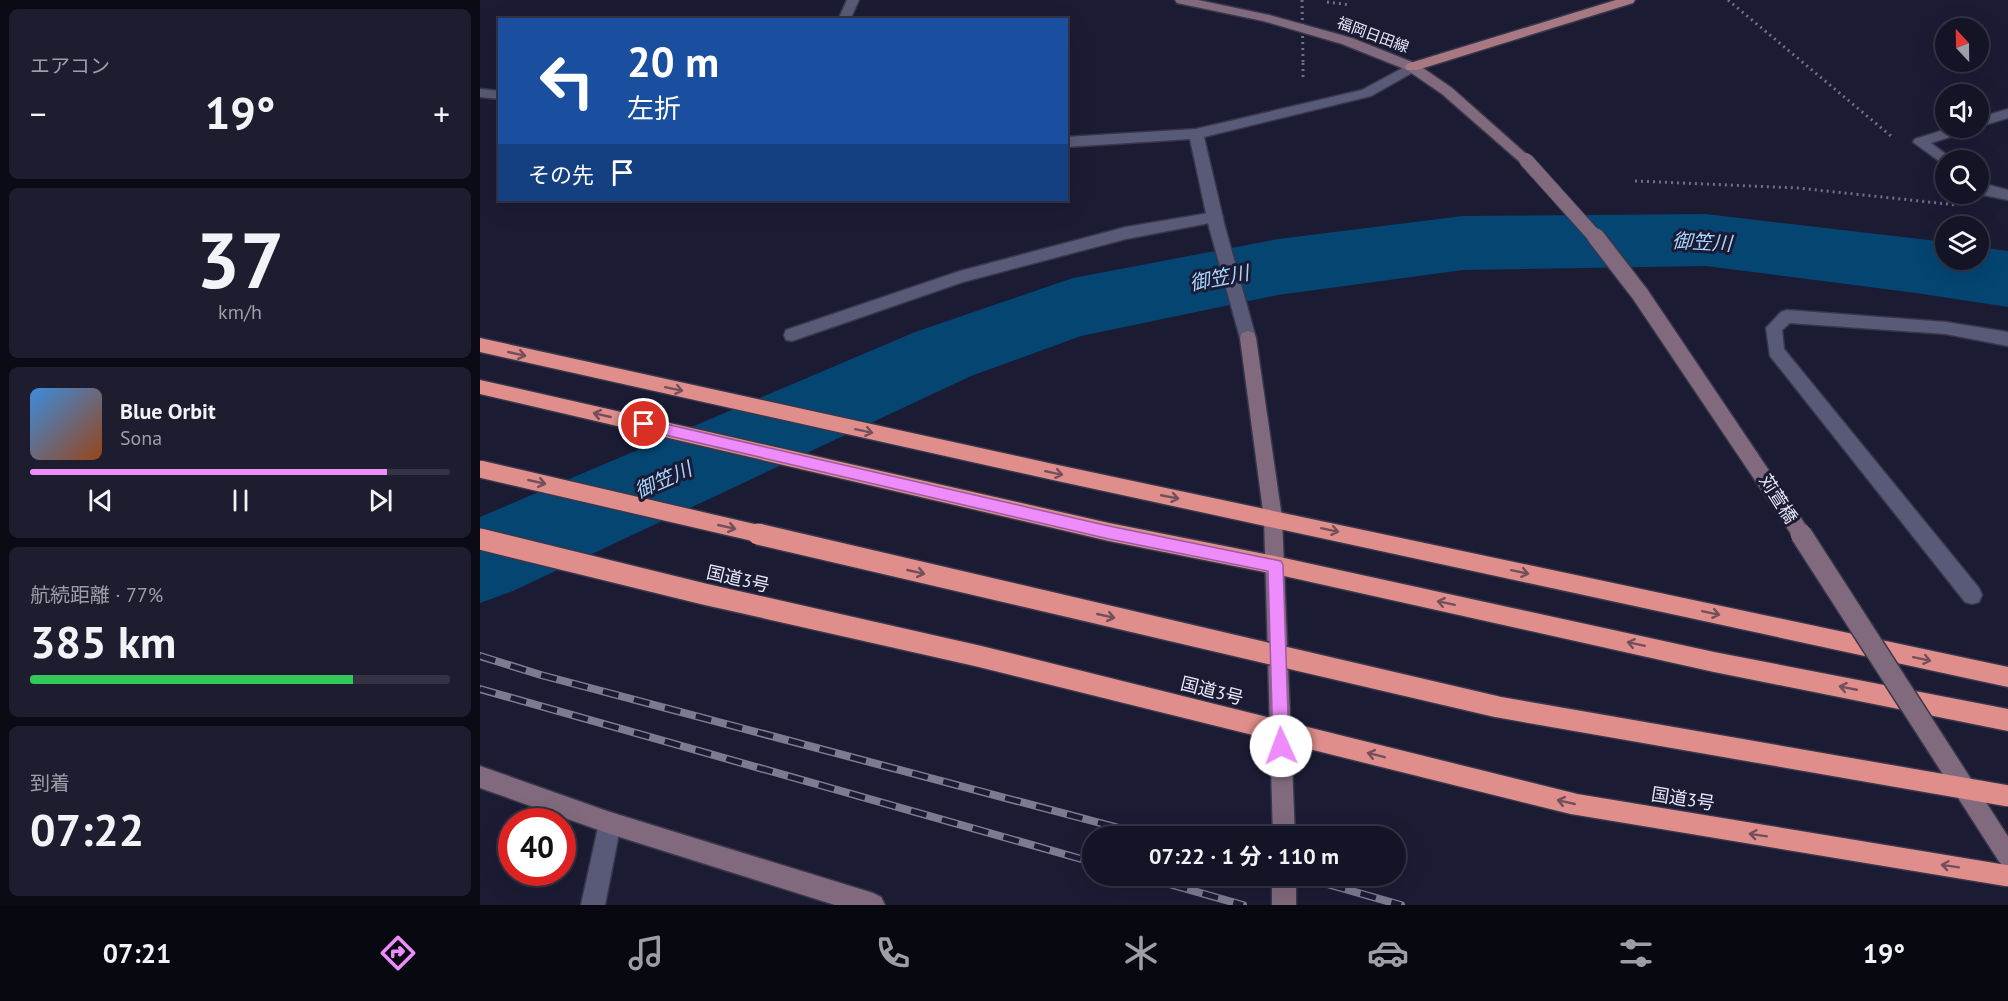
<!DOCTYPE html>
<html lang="ja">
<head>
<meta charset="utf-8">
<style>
	:root { --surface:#141427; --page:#1d1d2f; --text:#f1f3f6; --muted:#9d9ea7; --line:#334; --accent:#ed8cfa }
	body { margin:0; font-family:"PT Sans","Noto Sans JP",sans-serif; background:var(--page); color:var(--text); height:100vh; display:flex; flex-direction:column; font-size:22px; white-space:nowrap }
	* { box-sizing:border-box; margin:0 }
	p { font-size:20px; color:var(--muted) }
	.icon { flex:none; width:33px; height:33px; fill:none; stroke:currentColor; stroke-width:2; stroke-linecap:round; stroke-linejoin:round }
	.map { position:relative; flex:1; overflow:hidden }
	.side { display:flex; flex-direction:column; gap:9px; padding:9px; background:#0b0b15; width:480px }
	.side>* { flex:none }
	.banner { position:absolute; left:18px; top:18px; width:570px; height:183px; border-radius:0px; box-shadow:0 6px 24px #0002,0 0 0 2px var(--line); background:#1a4fa0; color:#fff; overflow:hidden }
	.needle { width:39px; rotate:338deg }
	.buttons { position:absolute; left:1455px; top:18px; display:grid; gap:12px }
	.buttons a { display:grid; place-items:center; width:54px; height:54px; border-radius:50%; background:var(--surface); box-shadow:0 6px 24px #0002,0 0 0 2px var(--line); font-size:30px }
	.speed { position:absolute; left:18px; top:808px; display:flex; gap:12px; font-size:30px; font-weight:700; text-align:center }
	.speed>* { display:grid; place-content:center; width:78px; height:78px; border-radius:50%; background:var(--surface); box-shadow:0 6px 24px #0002,0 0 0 2px var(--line); line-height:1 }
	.speed .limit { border:9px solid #d22; background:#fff; color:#111 }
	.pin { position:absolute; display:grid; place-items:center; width:51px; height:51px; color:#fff; margin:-26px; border:3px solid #fff; border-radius:50%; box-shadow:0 2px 6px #0007 }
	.me { position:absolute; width:66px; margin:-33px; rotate:358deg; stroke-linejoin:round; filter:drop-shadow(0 0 4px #0008) }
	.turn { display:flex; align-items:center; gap:21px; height:126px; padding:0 30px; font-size:27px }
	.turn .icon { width:78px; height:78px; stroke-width:2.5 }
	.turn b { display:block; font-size:42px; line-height:51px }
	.then { display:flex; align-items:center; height:57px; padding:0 30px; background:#0003; gap:12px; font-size:22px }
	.big { font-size:45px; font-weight:700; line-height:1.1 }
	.side .widget { flex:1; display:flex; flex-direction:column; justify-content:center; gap:9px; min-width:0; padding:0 21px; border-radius:9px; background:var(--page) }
	.side .dial { align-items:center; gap:0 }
	.dial b { font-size:78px; line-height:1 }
	.song { display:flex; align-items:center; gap:18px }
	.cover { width:72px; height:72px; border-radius:9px; background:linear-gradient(135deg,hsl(210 70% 55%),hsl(20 70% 35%)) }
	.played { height:6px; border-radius:3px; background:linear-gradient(90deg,var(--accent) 85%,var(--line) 85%) }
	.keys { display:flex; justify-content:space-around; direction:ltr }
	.heat { display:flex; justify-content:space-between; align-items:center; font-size:33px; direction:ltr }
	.charge { height:9px; border-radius:4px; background:linear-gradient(90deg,#34c759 77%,var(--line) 0) }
	.trip { position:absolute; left:602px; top:826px; width:324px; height:60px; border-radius:30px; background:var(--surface); box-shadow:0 6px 24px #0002,0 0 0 2px var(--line); font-weight:700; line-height:60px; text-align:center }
	.dock { display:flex; height:96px; justify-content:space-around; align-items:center; background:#080810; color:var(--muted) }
	.dock .icon { width:42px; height:42px }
	.dock .selected { color:var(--accent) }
	.dock b { font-size:27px; color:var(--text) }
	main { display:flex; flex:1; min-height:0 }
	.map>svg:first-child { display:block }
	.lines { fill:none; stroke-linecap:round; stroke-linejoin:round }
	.river { fill:#044572; fill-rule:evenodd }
	.lane-casing { stroke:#38374b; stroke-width:3 }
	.street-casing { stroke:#38374b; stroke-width:3 }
	.secondary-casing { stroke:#38374b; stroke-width:3 }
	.primary-casing { stroke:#38374b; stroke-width:3 }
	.highway-casing { stroke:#38374b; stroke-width:3 }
	.path { stroke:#6f7086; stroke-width:3; stroke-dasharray:2 4; stroke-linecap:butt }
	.lane { fill:#595a77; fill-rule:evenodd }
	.street { fill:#595a77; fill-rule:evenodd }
	.secondary { fill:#816a7d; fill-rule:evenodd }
	.primary { fill:#a97983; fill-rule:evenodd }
	.highway { fill:#df8e8b; fill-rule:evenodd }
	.rail-casing { stroke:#7b7c92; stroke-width:8 }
	.rail { stroke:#1b1b34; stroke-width:5; stroke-dasharray:16; stroke-linecap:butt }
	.secondary-bridge-far2-casing { stroke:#38374b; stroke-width:16; stroke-linecap:butt }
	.secondary-bridge-far1-casing { stroke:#38374b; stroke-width:20; stroke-linecap:butt }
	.secondary-bridge-casing { stroke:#38374b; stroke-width:24; stroke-linecap:butt }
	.highway-bridge-far1-casing { stroke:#38374b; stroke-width:20; stroke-linecap:butt }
	.highway-bridge-casing { stroke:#38374b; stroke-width:24; stroke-linecap:butt }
	.path-bridge { stroke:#6f7086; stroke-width:3; stroke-dasharray:2 4; stroke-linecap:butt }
	.secondary-bridge-far2 { stroke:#816a7d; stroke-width:14 }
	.secondary-bridge-far1 { stroke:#816a7d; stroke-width:17 }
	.secondary-bridge { stroke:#816a7d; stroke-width:21 }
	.highway-bridge-far1 { stroke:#df8e8b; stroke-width:17 }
	.highway-bridge { stroke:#df8e8b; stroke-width:21 }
	.oneway { stroke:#734f5b }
	.route { fill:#ed8cfa; stroke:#9a5ba2; stroke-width:1.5 }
	.labels { text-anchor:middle; stroke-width:6; stroke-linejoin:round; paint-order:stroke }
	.far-street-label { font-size:15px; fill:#e7e8fa; stroke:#1b1b34 }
	.street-label { font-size:18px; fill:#e7e8fa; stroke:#1b1b34 }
	.water-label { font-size:20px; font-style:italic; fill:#a7d5ff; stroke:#1b1b34 }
</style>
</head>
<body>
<main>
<section class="side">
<div class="widget"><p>エアコン</p>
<div class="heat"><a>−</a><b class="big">19°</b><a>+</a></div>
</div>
<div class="widget dial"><b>37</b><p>km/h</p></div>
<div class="widget">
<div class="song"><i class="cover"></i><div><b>Blue Orbit</b><p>Sona</p></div></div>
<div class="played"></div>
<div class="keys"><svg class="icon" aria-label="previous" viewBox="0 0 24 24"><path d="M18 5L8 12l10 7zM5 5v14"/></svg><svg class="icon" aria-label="pause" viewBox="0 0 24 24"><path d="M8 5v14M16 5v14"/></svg><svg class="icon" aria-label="next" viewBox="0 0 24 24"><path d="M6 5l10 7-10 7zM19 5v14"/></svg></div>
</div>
<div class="widget"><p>航続距離 · 77%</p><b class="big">385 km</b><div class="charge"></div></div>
<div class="widget"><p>到着</p><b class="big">07:22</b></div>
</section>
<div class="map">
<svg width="1528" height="905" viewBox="0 0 1528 905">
	<rect width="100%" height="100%" fill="#1b1b34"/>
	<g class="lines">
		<polygon class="river" points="1226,214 1466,242 1466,260 1498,260 1498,247 1528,251 1528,307 1436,293 1226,266 983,270 798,295 601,336 491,376 33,591 0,603 0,517 435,332 593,278 798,239 983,216"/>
		<g class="lane-casing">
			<polygon id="lane" points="735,212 740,213 743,217 740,221 646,239 483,282 312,341 306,340 304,335 306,330 480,271 646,227"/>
		</g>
		<g class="street-casing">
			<g id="street">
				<polygon points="367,0 379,0 370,20 358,20"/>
				<polygon points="932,63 937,64 939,67 937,70 891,96 724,137 745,227 776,338 774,343 768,345 762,343 760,338 729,227 710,139 586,147 586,137 716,129 882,90"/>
				<polygon points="0,89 20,91 20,99 0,97"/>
				<polygon points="1528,109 1528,118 1498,127 1498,118"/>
				<polygon points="1470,128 1491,128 1489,131 1451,143 1471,158 1473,160 1466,160 1466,166 1433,142 1435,139"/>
				<polygon points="1498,182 1528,190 1528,200 1498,194"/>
				<polygon points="1307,310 1466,322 1528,332 1528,346 1466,334 1310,323 1302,330 1304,349 1499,588 1502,595 1499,602 1492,604 1485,602 1290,356 1286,328 1301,312"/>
				<polygon points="130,812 138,815 141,823 125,905 101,905 119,823 122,815"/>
			</g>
		</g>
		<g class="secondary-casing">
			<g id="secondary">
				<polygon points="695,0 718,0 789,15 872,38 937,64 972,88 1053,160 1051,163 1041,163 962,94 927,70 862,44 783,21 697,3"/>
				<polygon points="768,331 774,333 776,338 802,518 815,837 793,837 784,518 760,338 762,333"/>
				<polygon points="0,766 130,812 393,893 401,897 405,905 355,905 130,834 0,788"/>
				<rect x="792" y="876" width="24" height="29"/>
			</g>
		</g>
		<g class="primary-casing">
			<polygon id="primary" points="1136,0 1155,0 1153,3 937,70 927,70 925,67 927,64"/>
		</g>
		<g class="highway-casing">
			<g id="highway">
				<polygon points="0,338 573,464 1528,667 1528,687 573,480 0,352"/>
				<polygon points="0,380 629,523 795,556 1234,652 1528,709 1528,731 1234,672 795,574 629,541 0,394"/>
			</g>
		</g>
		<g class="path">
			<polyline points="1248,0 1411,136"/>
			<polyline points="847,2 870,5"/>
			<polyline points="823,63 823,77"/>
			<polyline points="1155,181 1318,188 1477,205"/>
		</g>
		<use href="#lane" class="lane"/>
		<use href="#street" class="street"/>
		<use href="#secondary" class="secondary"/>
		<use href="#primary" class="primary"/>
		<use href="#highway" class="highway"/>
		<g class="rail-casing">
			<g id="rail">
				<polyline points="0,656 61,675 673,837"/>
				<polyline points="0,689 612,862"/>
				<polyline points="661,876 763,905"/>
				<polyline points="819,876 921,905"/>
			</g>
		</g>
		<use href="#rail" class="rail"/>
		<g class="secondary-bridge-far2-casing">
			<polyline id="secondary-bridge-far2" points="1046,160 1117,239"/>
		</g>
		<g class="secondary-bridge-far1-casing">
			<polyline id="secondary-bridge-far1" points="1116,237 1160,294 1322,535"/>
		</g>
		<g class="secondary-bridge-casing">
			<polyline id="secondary-bridge" points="1321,534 1528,856"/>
		</g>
		<g class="highway-bridge-far1-casing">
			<polyline id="highway-bridge-far1" points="0,469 284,535"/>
		</g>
		<g class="highway-bridge-casing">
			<g id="highway-bridge">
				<polyline points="278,534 1018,707 1528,796"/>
				<polyline points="0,539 224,594 498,656 1094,804 1528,876"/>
			</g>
		</g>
		<polyline class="path-bridge" points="822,0 823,63"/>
		<use href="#secondary-bridge-far2" class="secondary-bridge-far2"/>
		<use href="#secondary-bridge-far1" class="secondary-bridge-far1"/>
		<use href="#secondary-bridge" class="secondary-bridge"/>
		<use href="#highway-bridge-far1" class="highway-bridge-far1"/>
		<use href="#highway-bridge" class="highway-bridge"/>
	</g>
	<defs><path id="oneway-shaft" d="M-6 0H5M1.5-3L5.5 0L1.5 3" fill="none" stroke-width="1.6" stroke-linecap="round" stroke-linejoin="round" transform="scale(1.5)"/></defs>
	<g class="oneway">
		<use href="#oneway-shaft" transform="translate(37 354) rotate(13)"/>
		<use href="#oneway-shaft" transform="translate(194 389) rotate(12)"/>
		<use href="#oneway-shaft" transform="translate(122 415) rotate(-167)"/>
		<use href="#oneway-shaft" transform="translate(384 431) rotate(12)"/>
		<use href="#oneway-shaft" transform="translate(574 473) rotate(12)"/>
		<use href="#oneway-shaft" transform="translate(57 482) rotate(13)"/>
		<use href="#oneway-shaft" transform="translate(690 497) rotate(11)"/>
		<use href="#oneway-shaft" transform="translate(247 527) rotate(13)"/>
		<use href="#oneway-shaft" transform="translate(850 530) rotate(12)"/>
		<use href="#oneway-shaft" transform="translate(436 572) rotate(13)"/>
		<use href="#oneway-shaft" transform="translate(1040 572) rotate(12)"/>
		<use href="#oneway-shaft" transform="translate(966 603) rotate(-168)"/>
		<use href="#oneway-shaft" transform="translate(1231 613) rotate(12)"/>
		<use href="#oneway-shaft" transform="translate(626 616) rotate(13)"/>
		<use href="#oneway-shaft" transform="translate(1156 644) rotate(-168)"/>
		<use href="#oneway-shaft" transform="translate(1442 659) rotate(12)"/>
		<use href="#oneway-shaft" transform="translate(1368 688) rotate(-169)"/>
		<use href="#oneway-shaft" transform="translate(896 755) rotate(-166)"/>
		<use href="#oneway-shaft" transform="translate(1086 802) rotate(-167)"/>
		<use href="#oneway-shaft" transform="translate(1278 835) rotate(-171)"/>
		<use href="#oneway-shaft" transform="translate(1470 866) rotate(-171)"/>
	</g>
	<polygon class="route" points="164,419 629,526 801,561 803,565 809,746 807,752 801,754 795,752 793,746 788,571 629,539 164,430 158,424"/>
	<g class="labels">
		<g class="far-street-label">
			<text transform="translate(893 35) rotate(20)" y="5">福岡日田線</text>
		</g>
		<g class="street-label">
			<text transform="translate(1298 499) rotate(57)" y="6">苅萱橋</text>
			<text transform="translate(258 579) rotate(13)" y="6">国道3号</text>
			<text transform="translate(732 691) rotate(14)" y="6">国道3号</text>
			<text transform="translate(1203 799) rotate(9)" y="6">国道3号</text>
		</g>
		<g class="water-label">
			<text transform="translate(1222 242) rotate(3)" y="7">御笠川</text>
			<text transform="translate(739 278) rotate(-11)" y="7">御笠川</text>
			<text transform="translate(183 480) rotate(-24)" y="7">御笠川</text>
		</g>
	</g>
</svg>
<div class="buttons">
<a><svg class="needle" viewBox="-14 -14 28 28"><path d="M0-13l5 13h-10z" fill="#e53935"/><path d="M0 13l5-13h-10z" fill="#9d9ea7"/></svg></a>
<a><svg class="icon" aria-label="sound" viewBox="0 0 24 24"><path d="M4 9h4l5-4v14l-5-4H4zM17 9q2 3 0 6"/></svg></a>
<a><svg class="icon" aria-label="search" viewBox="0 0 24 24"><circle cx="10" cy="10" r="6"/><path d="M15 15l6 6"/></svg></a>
<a><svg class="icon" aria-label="layers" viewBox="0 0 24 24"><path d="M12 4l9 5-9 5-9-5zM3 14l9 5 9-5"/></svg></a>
</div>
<div class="speed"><div class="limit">40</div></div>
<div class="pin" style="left:164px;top:424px;background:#d93025"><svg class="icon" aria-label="arrive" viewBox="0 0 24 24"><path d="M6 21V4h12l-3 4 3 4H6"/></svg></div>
<svg class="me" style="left:801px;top:746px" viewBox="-20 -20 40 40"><circle r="19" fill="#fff"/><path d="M0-13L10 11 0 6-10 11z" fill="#ed8cfa"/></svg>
<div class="trip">07:22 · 1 分 · 110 m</div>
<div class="banner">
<div class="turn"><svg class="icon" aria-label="left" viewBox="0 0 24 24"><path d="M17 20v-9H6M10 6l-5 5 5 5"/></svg><div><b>20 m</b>左折</div></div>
<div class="then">その先<svg class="icon" aria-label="arrive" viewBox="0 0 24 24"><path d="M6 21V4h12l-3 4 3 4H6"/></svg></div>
</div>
</div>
</main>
<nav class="dock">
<b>07:21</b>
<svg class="icon selected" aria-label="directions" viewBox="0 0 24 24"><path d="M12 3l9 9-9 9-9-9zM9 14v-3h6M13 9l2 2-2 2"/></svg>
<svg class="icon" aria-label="music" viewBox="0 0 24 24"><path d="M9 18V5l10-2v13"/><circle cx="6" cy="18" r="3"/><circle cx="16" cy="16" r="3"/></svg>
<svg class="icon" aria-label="phone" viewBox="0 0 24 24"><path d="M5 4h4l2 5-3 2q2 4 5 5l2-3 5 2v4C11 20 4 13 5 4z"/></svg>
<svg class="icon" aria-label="climate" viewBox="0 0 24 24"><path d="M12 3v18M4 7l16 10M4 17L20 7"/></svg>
<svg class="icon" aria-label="car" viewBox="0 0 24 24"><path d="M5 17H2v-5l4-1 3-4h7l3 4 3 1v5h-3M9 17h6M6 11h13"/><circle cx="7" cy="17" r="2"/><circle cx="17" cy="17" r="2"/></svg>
<svg class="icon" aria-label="filters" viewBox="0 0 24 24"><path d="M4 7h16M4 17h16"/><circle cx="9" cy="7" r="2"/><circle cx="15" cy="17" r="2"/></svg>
<b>19°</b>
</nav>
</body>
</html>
